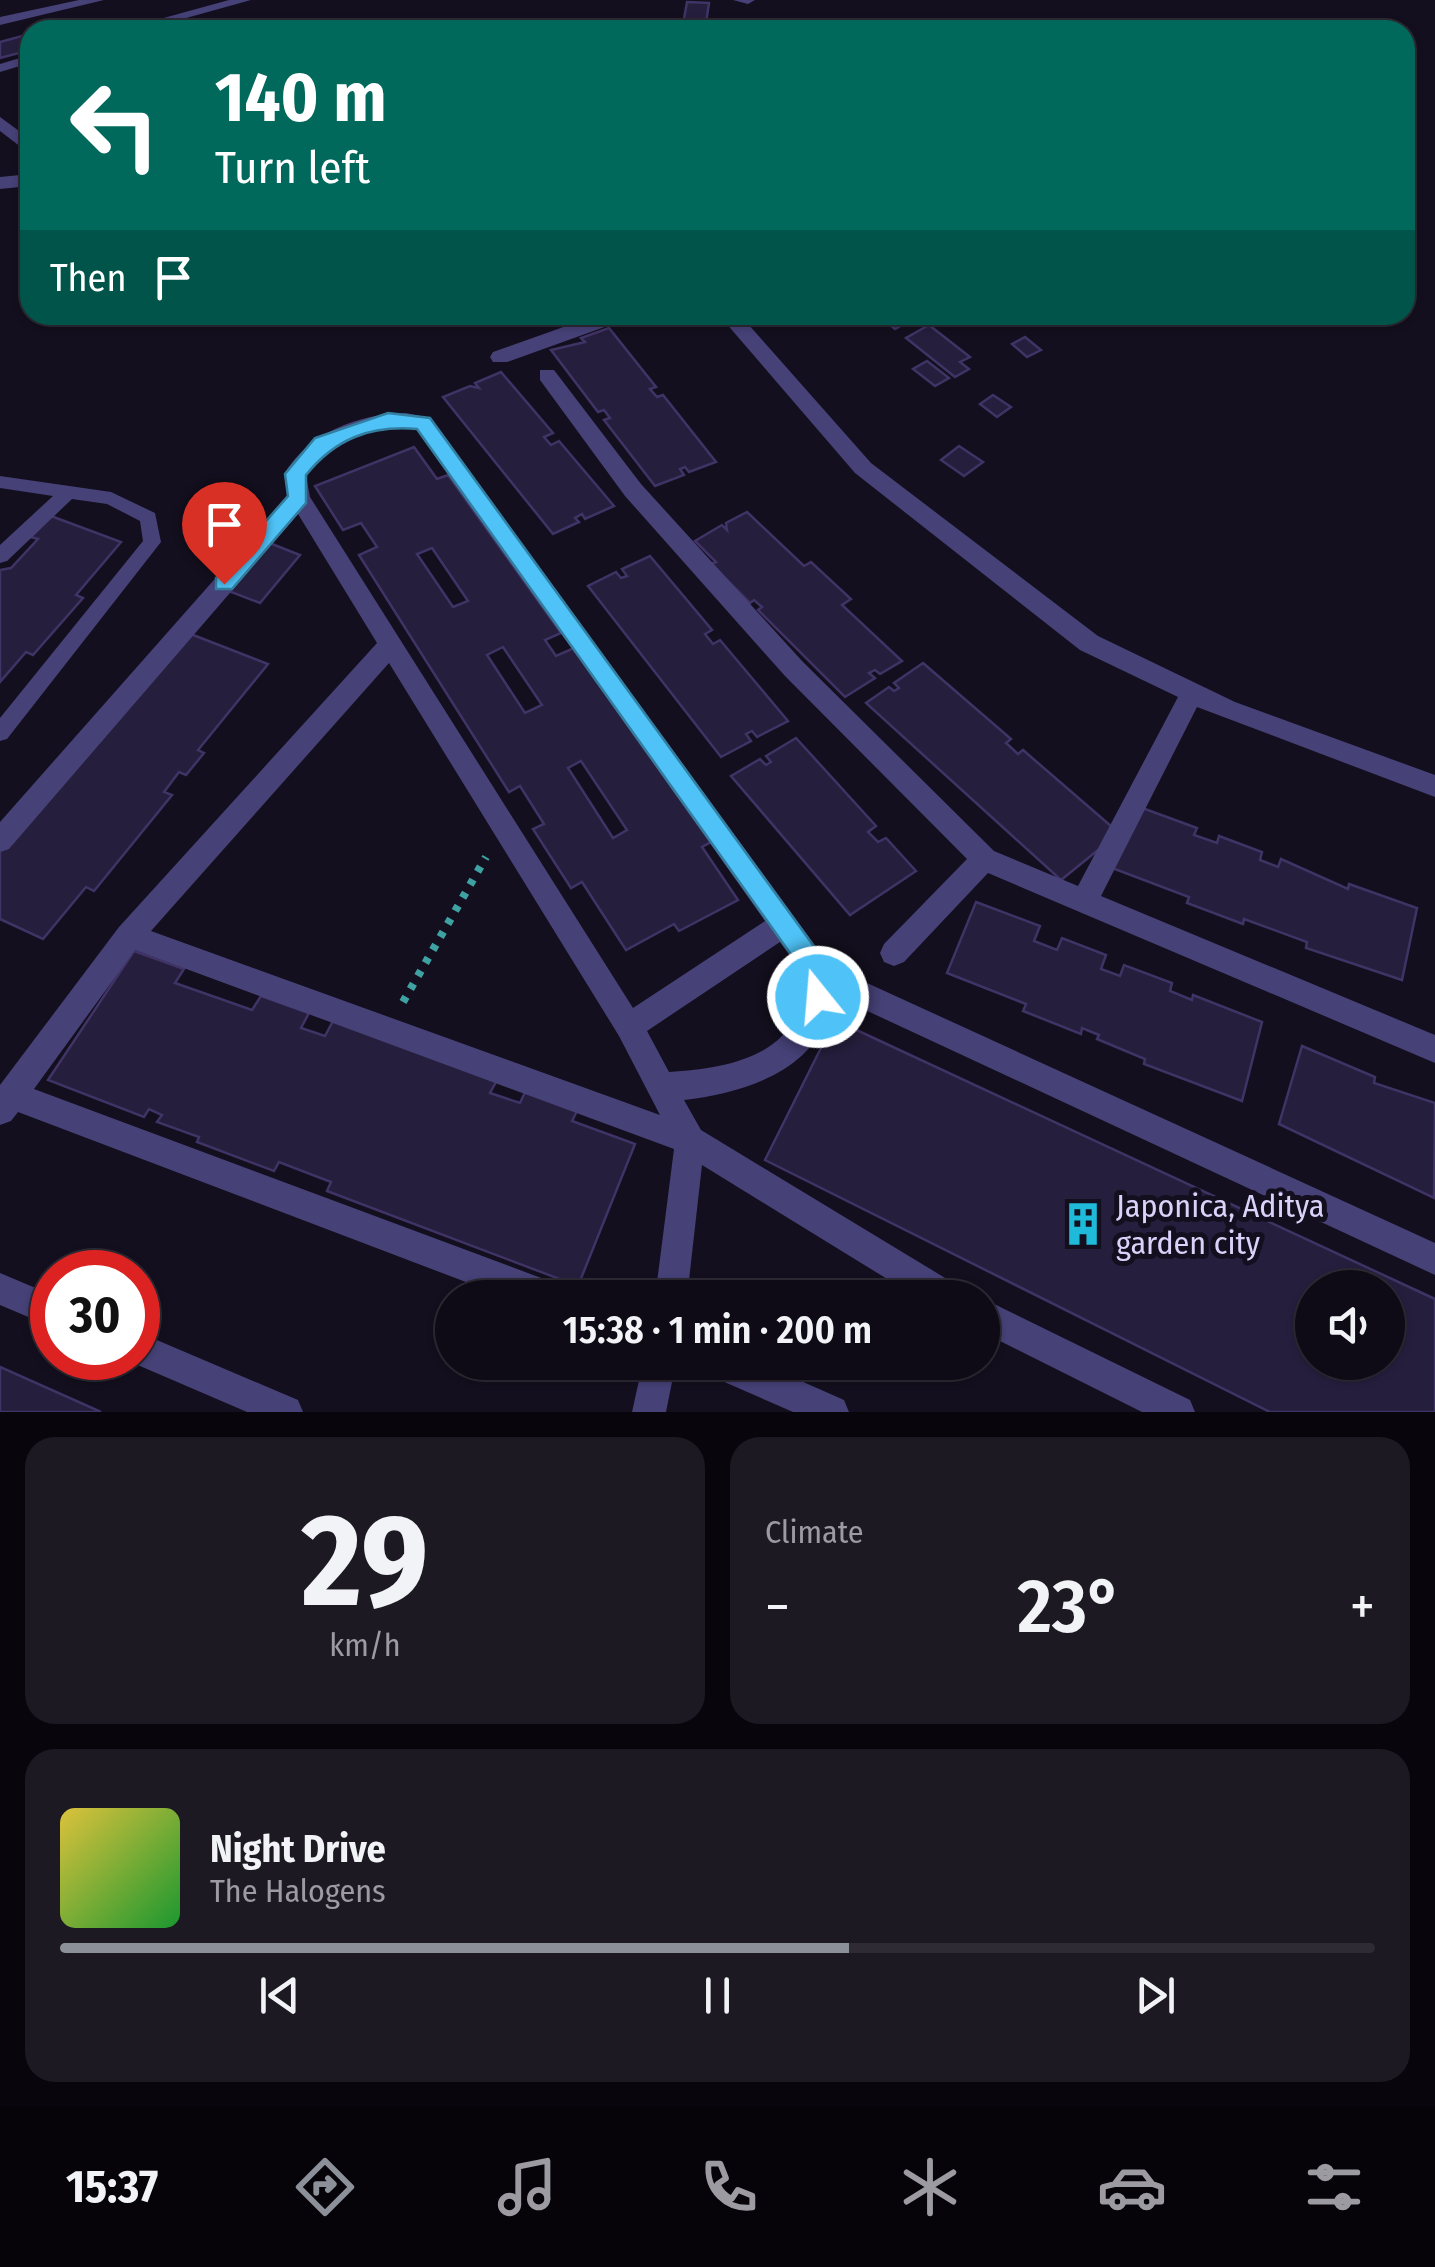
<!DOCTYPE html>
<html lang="en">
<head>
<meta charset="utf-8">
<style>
	:root { --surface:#0e0b16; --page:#1c1923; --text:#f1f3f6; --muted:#9b9ba1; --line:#2e2b35; --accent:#8c9099 }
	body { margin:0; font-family:"Fira Sans Condensed",sans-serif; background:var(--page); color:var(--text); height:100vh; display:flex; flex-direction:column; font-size:38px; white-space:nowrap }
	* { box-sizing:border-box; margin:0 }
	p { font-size:32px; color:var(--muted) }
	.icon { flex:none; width:55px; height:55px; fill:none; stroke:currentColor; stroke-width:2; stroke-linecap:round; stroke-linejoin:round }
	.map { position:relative; height:1412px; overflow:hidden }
	.sheet { display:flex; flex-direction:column; gap:25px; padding:25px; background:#08060c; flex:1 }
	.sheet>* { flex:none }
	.guide { position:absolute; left:20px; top:20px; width:1395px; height:305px; border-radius:30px; box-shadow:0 2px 8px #0004,0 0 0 2px var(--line); background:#00695c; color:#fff; overflow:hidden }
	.fabs { position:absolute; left:1295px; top:1270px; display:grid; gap:20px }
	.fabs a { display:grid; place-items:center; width:110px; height:110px; border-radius:50%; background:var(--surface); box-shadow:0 2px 8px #0004,0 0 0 2px var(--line); font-size:50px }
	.speed { position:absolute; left:30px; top:1250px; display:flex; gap:20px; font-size:50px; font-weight:700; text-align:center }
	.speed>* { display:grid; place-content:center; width:130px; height:130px; border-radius:50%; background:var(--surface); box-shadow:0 2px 8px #0004,0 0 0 2px var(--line); line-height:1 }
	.speed .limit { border:15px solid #d22; background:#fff; color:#111 }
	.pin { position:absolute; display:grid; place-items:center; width:85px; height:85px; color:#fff; margin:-102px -42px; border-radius:50% 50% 50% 0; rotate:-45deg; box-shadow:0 0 10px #0007 }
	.pin .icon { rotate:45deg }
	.me { position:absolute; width:110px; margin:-55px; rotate:343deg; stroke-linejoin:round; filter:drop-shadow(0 0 8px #0008) }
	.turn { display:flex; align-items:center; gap:35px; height:210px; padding:0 30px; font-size:45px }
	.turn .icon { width:130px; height:130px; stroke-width:2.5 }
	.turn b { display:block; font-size:70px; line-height:85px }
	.then { display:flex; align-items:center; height:95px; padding:0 30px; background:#0003; gap:20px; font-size:38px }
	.big { font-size:75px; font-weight:600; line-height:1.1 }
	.sheet .tile { flex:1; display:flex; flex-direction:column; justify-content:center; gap:15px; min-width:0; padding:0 35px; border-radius:30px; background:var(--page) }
	.sheet .dial { align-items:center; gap:0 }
	.dial b { font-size:130px; line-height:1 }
	.song { display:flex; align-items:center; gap:30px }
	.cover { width:120px; height:120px; border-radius:15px; background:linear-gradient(135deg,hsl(50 70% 55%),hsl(130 70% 35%)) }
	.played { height:10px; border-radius:5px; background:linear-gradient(90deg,var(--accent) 60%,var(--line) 60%) }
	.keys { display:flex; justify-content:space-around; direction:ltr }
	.heat { display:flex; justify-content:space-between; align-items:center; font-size:55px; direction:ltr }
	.sheet .tiles { flex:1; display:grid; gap:25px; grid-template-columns:1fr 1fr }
	.tile:last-child { grid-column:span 2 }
	.trip { position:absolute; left:435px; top:1280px; width:565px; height:100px; border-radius:50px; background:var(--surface); box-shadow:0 2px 8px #0004,0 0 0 2px var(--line); font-weight:600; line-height:100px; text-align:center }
	.tabs { display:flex; height:160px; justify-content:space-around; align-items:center; background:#060409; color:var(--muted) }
	.tabs .icon { width:70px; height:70px }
	.tabs .selected { color:var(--accent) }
	.tabs b { font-size:45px; color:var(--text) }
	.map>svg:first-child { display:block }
	.building { fill:#261e3d; stroke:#403365; stroke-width:2.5; fill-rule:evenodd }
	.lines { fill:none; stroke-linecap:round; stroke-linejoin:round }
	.path { stroke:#3ea1a2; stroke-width:8; stroke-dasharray:6 9; stroke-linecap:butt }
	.lane { fill:#464177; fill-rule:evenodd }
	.street { fill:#464177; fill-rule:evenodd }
	.route { fill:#4fc3f7; stroke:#337fa1; stroke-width:2.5 }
	.labels { text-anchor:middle; stroke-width:10; stroke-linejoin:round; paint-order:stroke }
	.near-poi-label { font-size:32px; fill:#dad3f9; stroke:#130f1e; text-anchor:start }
</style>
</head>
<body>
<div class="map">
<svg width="1435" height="1412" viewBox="0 0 1435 1412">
	<rect width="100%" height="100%" fill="#130f1e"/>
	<g class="building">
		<polygon points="687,2 709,3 705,30 682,30"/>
		<polygon points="29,34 30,50 0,58 0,42"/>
		<polygon points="878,315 916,315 918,316 895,329"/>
		<polygon points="929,325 970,357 960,362 969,369 955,377 906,338"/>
		<polygon points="609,328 656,387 650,389 657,397 663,395 716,462 689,472 685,467 680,469 684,475 655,486 604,420 610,418 604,410 598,412 551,350 585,342 581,338"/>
		<polygon points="1025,337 1041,350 1027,357 1012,344"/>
		<polygon points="927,361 949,378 935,386 913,369"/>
		<polygon points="501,372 553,433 544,437 551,445 559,441 614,506 585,519 582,514 575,518 579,522 553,534 443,397 470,386 479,388 475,383"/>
		<polygon points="993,395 1011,407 997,417 980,404"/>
		<polygon points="959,446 983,462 964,476 941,460"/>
		<path d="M414 447 437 479 448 475 561 633 545 640 556 656 574 648 713 841 702 847 738 900 679 931 674 924 626 950 582 882 571 888 533 829 544 824 520 786 509 792 359 555 377 547 361 523 343 530 315 486ZM432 548 468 601 453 607 417 554ZM503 647 542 705 525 713 487 655ZM581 761 627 830 613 838 568 768Z"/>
		<polygon points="747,512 804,566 811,562 851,599 842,605 902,661 880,674 875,670 869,673 875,678 845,697 758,610 762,607 754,600 750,603 711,564 716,562 695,541 722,525 727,530 726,523"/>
		<polygon points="51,516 121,542 76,595 83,598 33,655 26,652 0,682 0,570 11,568 38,539 31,537"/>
		<polygon points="267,542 300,555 260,603 226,590"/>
		<polygon points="650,556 712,630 705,634 713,644 720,640 788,721 757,737 752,731 746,734 751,741 721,757 588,586 616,572 621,578 627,576 622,569"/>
		<polygon points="188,633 268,664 198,750 204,753 186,775 179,772 164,792 172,795 94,891 86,887 43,939 0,919 0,849"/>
		<polygon points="923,663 1011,739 1006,743 1018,754 1023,750 1119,833 1061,880 866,703 889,687 894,691 899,688 894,683"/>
		<polygon points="796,738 876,826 868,832 878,842 886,838 916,871 850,915 731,776 760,759 766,765 771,762 766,756"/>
		<polygon points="1134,805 1197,828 1194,835 1217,843 1219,836 1262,852 1260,860 1278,867 1281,859 1348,889 1349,884 1417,908 1402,980 1306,948 1307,942 1244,919 1243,924 1187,903 1189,897 1112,868"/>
		<polygon points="976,902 1040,926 1034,941 1057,950 1062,938 1106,955 1101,969 1120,976 1124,965 1172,983 1170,991 1192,1000 1193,995 1262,1022 1242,1101 1144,1064 1145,1059 1097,1039 1099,1035 1082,1028 1081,1034 1023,1011 1026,1004 947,973"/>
		<polygon points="134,951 184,969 175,983 252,1010 261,996 309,1013 301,1028 325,1036 333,1021 497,1080 490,1093 520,1103 526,1090 578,1109 572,1121 635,1144 578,1286 327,1191 331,1182 279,1162 274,1171 197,1142 199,1137 157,1122 162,1115 149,1109 144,1117 48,1080"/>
		<path d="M835 1020 1435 1299V1412H1270L765 1160ZM1312 1288H1388V1362H1312Z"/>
		<polygon points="1302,1046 1375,1077 1374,1083 1435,1103 1434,1198 1279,1124"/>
		<polygon points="0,1367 101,1412 0,1412"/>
	</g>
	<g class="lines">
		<polyline class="path" points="403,1002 486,857"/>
		<g class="lane">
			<polygon points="79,0 104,0 0,25 0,17"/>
			<polygon points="229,0 251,0 143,30 120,30"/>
			<polygon points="733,0 755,0 748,4"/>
			<polygon points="30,55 30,63 0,72 0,64"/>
			<polygon points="0,476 111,492 155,513 161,542 7,739 0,741 0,718 143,541 140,521 107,504 72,499 7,561 0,563 0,545 53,496 0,488"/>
		</g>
		<g class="street">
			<polygon points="0,117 30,139 30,154 0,131"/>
			<polygon points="30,174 30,186 0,189 0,177"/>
			<polygon points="597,315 627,315 624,320 507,362 493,362 490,357 493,352"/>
			<polygon points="719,315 740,315 871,463 1098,636 1235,702 1435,775 1435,797 1197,707 1101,896 1435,1035 1435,1063 988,873 904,962 894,966 884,962 880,953 884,944 967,859 785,676 625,496 540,380 540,370 554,370 641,484 803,662 994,851 1078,886 1178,697 1080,650 855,473"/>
			<path d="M406 413 431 418 830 966 1435 1243V1275L833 995C824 1068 747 1093 684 1100L701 1130 960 1287 965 1298H918L702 1165 687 1298H655L674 1149 135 950 34 1089 552 1282 563 1287 568 1298H508L18 1112 11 1121 0 1125V1085L119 927 377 643 298 514 9 849 0 852V822L288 496 284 474C310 432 358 414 406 413ZM388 428 416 429 765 921 633 1008 310 497 306 475C327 449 355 434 388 428ZM389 663 619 1036 660 1115 151 931ZM780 942 806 978C801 1054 734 1068 669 1072L647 1031Z"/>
			<polygon points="0,1273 52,1295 52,1327 0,1305"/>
			<polygon points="982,1298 1190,1400 1195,1412 1142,1412 982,1332"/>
			<polygon points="138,1332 298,1400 303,1412 247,1412 126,1360 138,1358"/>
			<polygon points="643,1362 676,1362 666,1412 632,1412"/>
			<polygon points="702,1362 758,1362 844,1400 849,1412 793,1412 706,1374"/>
		</g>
	</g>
	<path class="route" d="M388 413 430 418 829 967 833 975 827 1005H808L807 977 417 429C370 425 335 439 306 475V503L232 589H216V578L288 496 285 474 315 438Z"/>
	<defs>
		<g id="building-bare" transform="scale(3.45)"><path d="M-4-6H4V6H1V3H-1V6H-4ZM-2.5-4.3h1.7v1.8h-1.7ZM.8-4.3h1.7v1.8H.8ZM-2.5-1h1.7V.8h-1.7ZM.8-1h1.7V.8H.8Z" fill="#1fbad9" stroke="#130f1e" stroke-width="2.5" paint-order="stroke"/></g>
	</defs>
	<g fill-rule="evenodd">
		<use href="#building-bare" x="1083" y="1224"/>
	</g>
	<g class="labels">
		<g class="near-poi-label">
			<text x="1116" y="1217">Japonica, Aditya<tspan x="1116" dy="37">garden city</tspan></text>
		</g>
	</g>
</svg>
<div class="fabs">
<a><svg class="icon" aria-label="sound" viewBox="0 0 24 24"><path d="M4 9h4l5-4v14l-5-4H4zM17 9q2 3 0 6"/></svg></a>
</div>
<div class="speed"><div class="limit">30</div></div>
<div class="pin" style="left:224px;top:584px;background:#d93025"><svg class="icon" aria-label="arrive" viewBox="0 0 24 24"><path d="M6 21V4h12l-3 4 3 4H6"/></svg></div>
<svg class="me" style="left:818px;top:997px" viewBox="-20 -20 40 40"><circle r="17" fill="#4fc3f7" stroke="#fff" stroke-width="3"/><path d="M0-11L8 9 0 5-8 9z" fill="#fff"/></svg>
<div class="trip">15:38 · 1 min · 200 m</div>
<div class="guide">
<div class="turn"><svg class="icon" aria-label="left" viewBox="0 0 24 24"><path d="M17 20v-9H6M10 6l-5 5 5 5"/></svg><div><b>140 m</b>Turn left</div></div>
<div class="then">Then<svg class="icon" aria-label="arrive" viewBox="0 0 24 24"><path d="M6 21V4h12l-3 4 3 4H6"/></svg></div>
</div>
</div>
<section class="sheet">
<div class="tiles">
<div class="tile dial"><b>29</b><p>km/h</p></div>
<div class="tile"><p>Climate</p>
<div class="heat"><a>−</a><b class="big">23°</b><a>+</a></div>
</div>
<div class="tile">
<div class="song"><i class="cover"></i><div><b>Night Drive</b><p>The Halogens</p></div></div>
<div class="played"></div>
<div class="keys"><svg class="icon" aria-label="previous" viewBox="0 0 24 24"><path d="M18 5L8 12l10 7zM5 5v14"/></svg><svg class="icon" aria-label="pause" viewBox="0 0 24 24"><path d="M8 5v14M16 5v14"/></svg><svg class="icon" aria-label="next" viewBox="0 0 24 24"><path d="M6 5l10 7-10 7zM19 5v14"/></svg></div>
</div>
</div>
</section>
<nav class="tabs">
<b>15:37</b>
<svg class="icon selected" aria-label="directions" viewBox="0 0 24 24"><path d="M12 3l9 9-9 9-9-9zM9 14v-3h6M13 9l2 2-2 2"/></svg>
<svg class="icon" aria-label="music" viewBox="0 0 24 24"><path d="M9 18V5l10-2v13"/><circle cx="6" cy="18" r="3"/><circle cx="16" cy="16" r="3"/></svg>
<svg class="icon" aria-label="phone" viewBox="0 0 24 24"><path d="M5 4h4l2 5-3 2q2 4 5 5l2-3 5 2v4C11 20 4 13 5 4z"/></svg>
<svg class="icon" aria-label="climate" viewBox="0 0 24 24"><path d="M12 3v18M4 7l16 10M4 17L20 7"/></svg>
<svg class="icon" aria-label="car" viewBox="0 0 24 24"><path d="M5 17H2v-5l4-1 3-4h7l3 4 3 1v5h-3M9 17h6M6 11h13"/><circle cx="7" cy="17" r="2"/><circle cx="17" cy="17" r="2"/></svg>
<svg class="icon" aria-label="filters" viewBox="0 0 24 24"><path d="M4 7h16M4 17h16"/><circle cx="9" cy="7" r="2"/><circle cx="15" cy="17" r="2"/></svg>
</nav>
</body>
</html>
